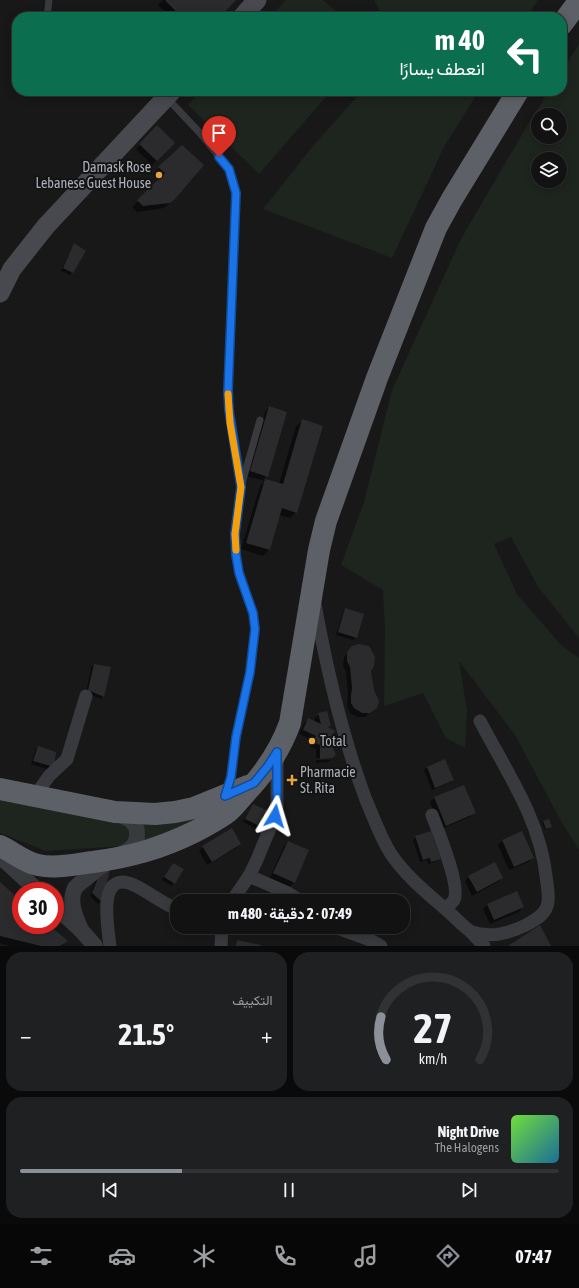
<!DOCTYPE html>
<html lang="ar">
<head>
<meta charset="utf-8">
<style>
	:root { --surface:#121213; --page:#1f2021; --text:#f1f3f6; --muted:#9c9ea0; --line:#313233; --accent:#8c9099 }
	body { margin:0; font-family:"Asap Condensed",Vazirmatn,sans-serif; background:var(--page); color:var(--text); direction:rtl; height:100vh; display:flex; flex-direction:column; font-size:15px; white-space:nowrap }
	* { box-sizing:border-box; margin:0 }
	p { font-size:13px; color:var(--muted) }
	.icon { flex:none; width:22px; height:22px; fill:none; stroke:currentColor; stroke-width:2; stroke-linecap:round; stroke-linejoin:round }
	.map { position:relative; height:946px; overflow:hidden; direction:ltr }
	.side { display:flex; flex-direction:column; gap:6px; padding:6px; background:#0a0a0a; flex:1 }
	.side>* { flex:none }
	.top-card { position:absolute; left:12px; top:12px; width:555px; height:84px; border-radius:16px; box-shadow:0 2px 10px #0003,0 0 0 1px var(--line); direction:rtl; background:#0b6e4f; color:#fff; overflow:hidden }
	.buttons { position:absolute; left:531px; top:108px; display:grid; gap:8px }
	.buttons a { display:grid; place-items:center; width:36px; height:36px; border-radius:50%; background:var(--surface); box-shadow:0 2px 10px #0003,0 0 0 1px var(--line); font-size:20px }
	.speed { position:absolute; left:12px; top:882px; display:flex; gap:8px; font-size:20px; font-weight:700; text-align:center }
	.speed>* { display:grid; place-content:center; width:52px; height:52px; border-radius:50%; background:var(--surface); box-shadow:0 2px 10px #0003,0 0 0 1px var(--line); line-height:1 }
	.speed .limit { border:6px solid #d22; background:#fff; color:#111 }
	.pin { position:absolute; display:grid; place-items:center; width:34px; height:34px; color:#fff; margin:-41px -17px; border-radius:50% 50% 50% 0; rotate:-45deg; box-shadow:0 0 4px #0007 }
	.pin .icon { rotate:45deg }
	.me { position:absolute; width:44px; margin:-22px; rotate:7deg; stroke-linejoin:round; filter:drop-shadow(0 0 3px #0008) }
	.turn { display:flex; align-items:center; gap:14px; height:84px; padding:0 16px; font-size:18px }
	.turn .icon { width:52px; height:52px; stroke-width:2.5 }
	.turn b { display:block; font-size:28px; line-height:34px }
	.big { font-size:30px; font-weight:700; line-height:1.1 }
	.side .card { flex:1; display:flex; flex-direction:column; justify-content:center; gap:6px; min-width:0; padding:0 14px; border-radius:16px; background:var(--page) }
	.side .dial { align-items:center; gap:0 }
	.dial svg { height:104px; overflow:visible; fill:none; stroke:var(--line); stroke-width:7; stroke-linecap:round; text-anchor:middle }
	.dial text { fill:var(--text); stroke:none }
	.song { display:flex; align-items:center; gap:12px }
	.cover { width:48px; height:48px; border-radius:6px; background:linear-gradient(135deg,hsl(100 70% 55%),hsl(200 70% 35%)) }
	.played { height:4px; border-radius:2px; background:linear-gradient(90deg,var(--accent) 30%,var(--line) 30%) }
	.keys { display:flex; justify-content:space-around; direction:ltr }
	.heat { display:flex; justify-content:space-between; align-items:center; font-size:22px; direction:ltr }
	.side .tiles { flex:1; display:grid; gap:6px; grid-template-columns:1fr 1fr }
	.card:last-child { grid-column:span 2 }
	.trip { position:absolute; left:170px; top:894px; width:240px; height:40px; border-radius:16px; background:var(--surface); box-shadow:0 2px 10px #0003,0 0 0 1px var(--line); font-weight:700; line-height:40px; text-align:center; direction:rtl }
	.tab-bar { display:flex; height:64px; justify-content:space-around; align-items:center; background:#070708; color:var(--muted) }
	.tab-bar .icon { width:28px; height:28px }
	.tab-bar .active { color:var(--accent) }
	.tab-bar b { font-size:18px; color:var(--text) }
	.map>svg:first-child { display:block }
	.green { fill:#1e241e; fill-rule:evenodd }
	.shadow { fill:#0007 }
	.building { fill:#2b2b2d }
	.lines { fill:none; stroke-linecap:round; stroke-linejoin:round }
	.service { stroke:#393a3e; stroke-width:7 }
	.minor { stroke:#393a3e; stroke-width:13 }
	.tertiary { stroke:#393a3e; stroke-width:16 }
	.secondary { stroke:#47494e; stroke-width:19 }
	.trunk { stroke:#5d6066; stroke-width:22 }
	.route-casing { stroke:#114b97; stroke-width:10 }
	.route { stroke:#1a73e8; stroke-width:7 }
	.slow { stroke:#f59e0b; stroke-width:7 }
	.poi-dot { fill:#e6a343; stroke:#131314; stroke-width:1.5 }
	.labels { text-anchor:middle; stroke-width:4; stroke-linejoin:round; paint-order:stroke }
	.poi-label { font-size:14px; fill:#abb0b8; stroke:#131314; text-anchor:start }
</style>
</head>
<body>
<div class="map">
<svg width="579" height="946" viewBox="0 0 579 946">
	<rect width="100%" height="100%" fill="#181819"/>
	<g class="green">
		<polygon points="286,0 323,0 343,17 270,17"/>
		<polygon points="374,0 538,0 527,17 383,17"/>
		<path d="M579 44V638L538 587 511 537 494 544 517 594 560 644 579 658V850L562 823 515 735 459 661 467 710 465 748 446 738 423 693 384 706 385 631 383 590 341 565 364 502 392 390 461 239 527 126 549 91H562V71ZM538 115H560V137H538ZM538 159H560V181H538Z"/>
		<polygon points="201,91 331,91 259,174 188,105"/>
		<polygon points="362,91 479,91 445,145 392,258 263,209 313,146"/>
		<polygon points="0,799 127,825 131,837 123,846 46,851 0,833"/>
		<path d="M224 807 140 846C146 835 146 831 141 820Z"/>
	</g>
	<g class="shadow">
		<polygon points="163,0 234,0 219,17 170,17 158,5"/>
		<polygon points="157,127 174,143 152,165 136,149"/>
		<polygon points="182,147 174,199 164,208 137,212 132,207 160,180 153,174"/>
		<polygon points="74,244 84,251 70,275 61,271 72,247"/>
		<polygon points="269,407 267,476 263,479 279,484 296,426 302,421 296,512 290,518 279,515 269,550 263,556 241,549 260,486 265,481 246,476 265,412"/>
		<polygon points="345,609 356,638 353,640 336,635 343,612"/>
		<polygon points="348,652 370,671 373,709 365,717 357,717 350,713 347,707 348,693 346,672 343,666 344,657"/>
		<polygon points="94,665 103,696 101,699 86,693 91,668"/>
		<polygon points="319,714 330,726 328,728 328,741 332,758 316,758 316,749 310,747 313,740 299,734 304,724 308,719 315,723 314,719"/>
		<polygon points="38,747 55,752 50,770 31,764 35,750"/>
		<polygon points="316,760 331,760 328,762 316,763"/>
		<polygon points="444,760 452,780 450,782 432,790 424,770 427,768"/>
		<polygon points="463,786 474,813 470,817 441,829 430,802 434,798"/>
		<polygon points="253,805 266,812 256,829 243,822"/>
		<polygon points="543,822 551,827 545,830 542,823"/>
		<polygon points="416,837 440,859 437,861 428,864 427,860 420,862 413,840"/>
		<polygon points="502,841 533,858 528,862 509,870 498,845"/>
		<polygon points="288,842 294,882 290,887 270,878 284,846"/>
		<polygon points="240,844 236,848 207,865 199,851 203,847"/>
		<polygon points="173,864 174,883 172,886 162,880"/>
		<polygon points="106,870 101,901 98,904 90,896 96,879"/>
		<polygon points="469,877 502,878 498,882 472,896 465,881"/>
		<polygon points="0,884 21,902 21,925 48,925 66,941 62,946 10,946 0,943"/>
		<polygon points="488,904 523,907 519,912 490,924 483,909"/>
		<polygon points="248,927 272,927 271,931 267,935 247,930"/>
		<polygon points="351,927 379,927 377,934 372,938"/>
	</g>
	<g class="building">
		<polygon points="165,0 236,0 220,17 181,17"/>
		<polygon points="157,125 175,143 157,161 139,144"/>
		<polygon points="182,145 204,165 175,199 170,203 143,206 137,200 165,173 158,167"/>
		<polygon points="74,243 86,251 73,273 63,268"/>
		<polygon points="269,406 287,412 268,477 250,471"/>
		<polygon points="302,419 323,426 297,513 282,508 270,550 246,543 265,479 283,484"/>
		<polygon points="345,608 364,614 357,638 338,632"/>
		<polygon points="359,644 369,646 375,657 374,666 371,671 374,690 379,701 377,708 370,713 362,713 354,708 351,703 351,695 352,688 350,667 347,661 347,652 352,646"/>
		<polygon points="94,664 111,667 104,697 88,690"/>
		<polygon points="327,711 331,726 328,727 335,731 329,741 336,754 333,758 320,759 320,745 313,742 316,736 303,730 308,718 321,724 318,713"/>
		<polygon points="38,746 56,752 54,767 33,761"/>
		<polygon points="445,759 454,780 435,788 427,767"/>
		<polygon points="464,785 476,813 446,826 434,797"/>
		<polygon points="253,804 268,811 260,826 245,819"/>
		<polygon points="549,819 552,827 546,829 543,821"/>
		<polygon points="232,828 241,844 212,862 202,846"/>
		<polygon points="431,831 441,859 431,862 430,858 423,860 415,836"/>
		<polygon points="522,831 534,858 514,867 502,840"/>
		<polygon points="288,841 309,850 295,883 273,873"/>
		<polygon points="495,862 503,878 477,892 468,876"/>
		<polygon points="173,863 184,869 175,884 164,877"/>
		<polygon points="106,869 110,870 102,902 92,893 99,875"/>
		<polygon points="0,882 21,901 21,925 49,925 68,941 60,946 41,946 0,936"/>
		<polygon points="517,891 524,907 494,920 487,904"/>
		<polygon points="540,925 551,946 508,946"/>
		<polygon points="257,927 273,927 272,932"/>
		<polygon points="359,927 380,927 377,934"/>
		<polygon points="237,940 261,945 261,946 236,946"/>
	</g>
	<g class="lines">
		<g class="service">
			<polyline points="47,17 49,0"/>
			<polyline points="166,97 200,133 229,169 236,193 228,391 229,410 241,487"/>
			<polyline points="227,790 233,767 235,737 250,672 255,629 253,613 238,566 235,534 241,487 260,420"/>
		</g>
		<g class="minor">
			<path d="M315 604C327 671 342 736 366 800 374 818 380 837 391 854 407 878 431 896 452 915 458 920 465 929 472 932 490 938 510 933 526 925 536 919 546 915 548 902 549 893 547 884 546 876 540 819 506 771 480 721"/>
			<polyline points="35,796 49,776 67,759 86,696"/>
			<path d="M432 815C438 831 461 886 454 900 452 903 448 906 445 908"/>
			<polyline points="249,876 288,893 301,901"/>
			<polyline points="232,901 249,876 256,862 275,816 277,806 277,754"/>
			<path d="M336 927C350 934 368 937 381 946"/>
			<polyline points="471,932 484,946"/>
			<path d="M110 946C108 928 96 868 134 885 149 892 161 903 177 909"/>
			<polyline points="221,946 222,927"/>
		</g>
		<g class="tertiary">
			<polyline points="0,856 38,891"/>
			<polyline points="55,906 81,930 95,946"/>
			<path d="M81 930C76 918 68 902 75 888 78 884 105 863 111 859 117 855 124 854 130 849 139 842 140 827 130 820 126 817 120 815 116 813"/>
		</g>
		<g class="secondary">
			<polyline points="242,17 257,0"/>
			<polyline points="0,293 12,269 46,226 172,91"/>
		</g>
		<g class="trunk">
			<polyline points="562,24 579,1"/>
			<polyline points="0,789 115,812 155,814 175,812 194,808 248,786"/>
			<path d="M0 846C13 852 24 862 38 865 56 869 75 864 93 862 130 857 159 849 194 832 205 826 218 820 228 812 236 805 243 795 251 787 268 768 281 748 290 723L319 550 326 521 377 378 436 228 452 199 518 91"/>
		</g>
	</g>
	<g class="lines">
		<g class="route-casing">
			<polyline id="route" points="219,157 229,169 236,193 228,391 229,410 241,487 235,534 236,555 239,573 253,613 255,629 250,672 236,737 231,777 225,796 254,783 268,766 277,752 277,806 275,816"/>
		</g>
		<use href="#route" class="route"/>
		<polyline class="slow" points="228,394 230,423 241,487 235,534 236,550"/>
	</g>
	<g class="poi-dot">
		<circle cx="159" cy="175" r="4"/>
		<circle cx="312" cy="741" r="4"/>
		<path d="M290 774h4v4h4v4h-4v4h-4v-4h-4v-4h4z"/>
	</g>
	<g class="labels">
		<g class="poi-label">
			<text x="151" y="172" text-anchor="end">Damask Rose<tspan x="151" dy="16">Lebanese Guest House</tspan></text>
			<text x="320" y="746">Total</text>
			<text x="300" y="777">Pharmacie<tspan x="300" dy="16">St. Rita</tspan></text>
		</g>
	</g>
</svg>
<div class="buttons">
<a><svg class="icon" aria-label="search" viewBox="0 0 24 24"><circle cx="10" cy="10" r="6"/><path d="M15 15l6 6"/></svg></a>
<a><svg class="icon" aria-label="layers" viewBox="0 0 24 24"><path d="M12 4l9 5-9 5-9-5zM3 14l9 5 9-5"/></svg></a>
</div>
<div class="speed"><div class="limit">30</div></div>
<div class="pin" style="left:219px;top:157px;background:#d93025"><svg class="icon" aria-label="arrive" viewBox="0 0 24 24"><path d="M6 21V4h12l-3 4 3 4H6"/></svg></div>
<svg class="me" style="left:275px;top:816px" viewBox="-20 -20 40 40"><path d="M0-17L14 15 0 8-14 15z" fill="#1a73e8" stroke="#fff" stroke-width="4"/></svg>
<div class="trip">07:49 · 2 دقيقة · 480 m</div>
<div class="top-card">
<div class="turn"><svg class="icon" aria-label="left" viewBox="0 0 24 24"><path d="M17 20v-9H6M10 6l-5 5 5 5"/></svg><div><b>40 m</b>انعطف يسارًا</div></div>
</div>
</div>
<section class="side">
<div class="tiles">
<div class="card dial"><svg viewBox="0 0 100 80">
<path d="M14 69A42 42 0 1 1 86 69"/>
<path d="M14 69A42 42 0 0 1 10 36" stroke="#8c9099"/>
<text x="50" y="56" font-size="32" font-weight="700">27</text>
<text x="50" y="72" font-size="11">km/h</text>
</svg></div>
<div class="card"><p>التكييف</p>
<div class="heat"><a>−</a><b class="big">21.5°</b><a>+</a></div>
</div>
<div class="card">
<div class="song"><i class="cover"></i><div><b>Night Drive</b><p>The Halogens</p></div></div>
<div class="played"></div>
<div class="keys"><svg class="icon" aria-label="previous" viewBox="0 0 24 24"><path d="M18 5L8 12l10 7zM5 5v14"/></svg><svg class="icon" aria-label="pause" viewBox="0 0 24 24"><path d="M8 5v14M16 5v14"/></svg><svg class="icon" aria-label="next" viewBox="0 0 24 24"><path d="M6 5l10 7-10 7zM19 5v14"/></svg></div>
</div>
</div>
</section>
<nav class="tab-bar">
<b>07:47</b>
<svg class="icon active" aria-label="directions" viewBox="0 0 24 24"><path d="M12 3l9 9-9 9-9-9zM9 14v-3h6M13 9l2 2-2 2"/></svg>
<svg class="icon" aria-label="music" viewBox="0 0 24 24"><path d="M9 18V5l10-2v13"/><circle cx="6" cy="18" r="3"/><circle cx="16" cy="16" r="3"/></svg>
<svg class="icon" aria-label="phone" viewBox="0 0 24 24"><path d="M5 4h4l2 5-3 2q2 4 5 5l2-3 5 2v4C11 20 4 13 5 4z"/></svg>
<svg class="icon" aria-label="climate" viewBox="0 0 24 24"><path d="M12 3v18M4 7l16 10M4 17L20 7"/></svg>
<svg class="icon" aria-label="car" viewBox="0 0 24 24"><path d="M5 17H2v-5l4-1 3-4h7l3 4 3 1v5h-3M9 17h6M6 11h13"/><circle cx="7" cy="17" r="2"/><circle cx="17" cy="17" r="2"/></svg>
<svg class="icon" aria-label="filters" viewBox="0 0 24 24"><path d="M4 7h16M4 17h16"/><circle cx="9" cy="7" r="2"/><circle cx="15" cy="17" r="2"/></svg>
</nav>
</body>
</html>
